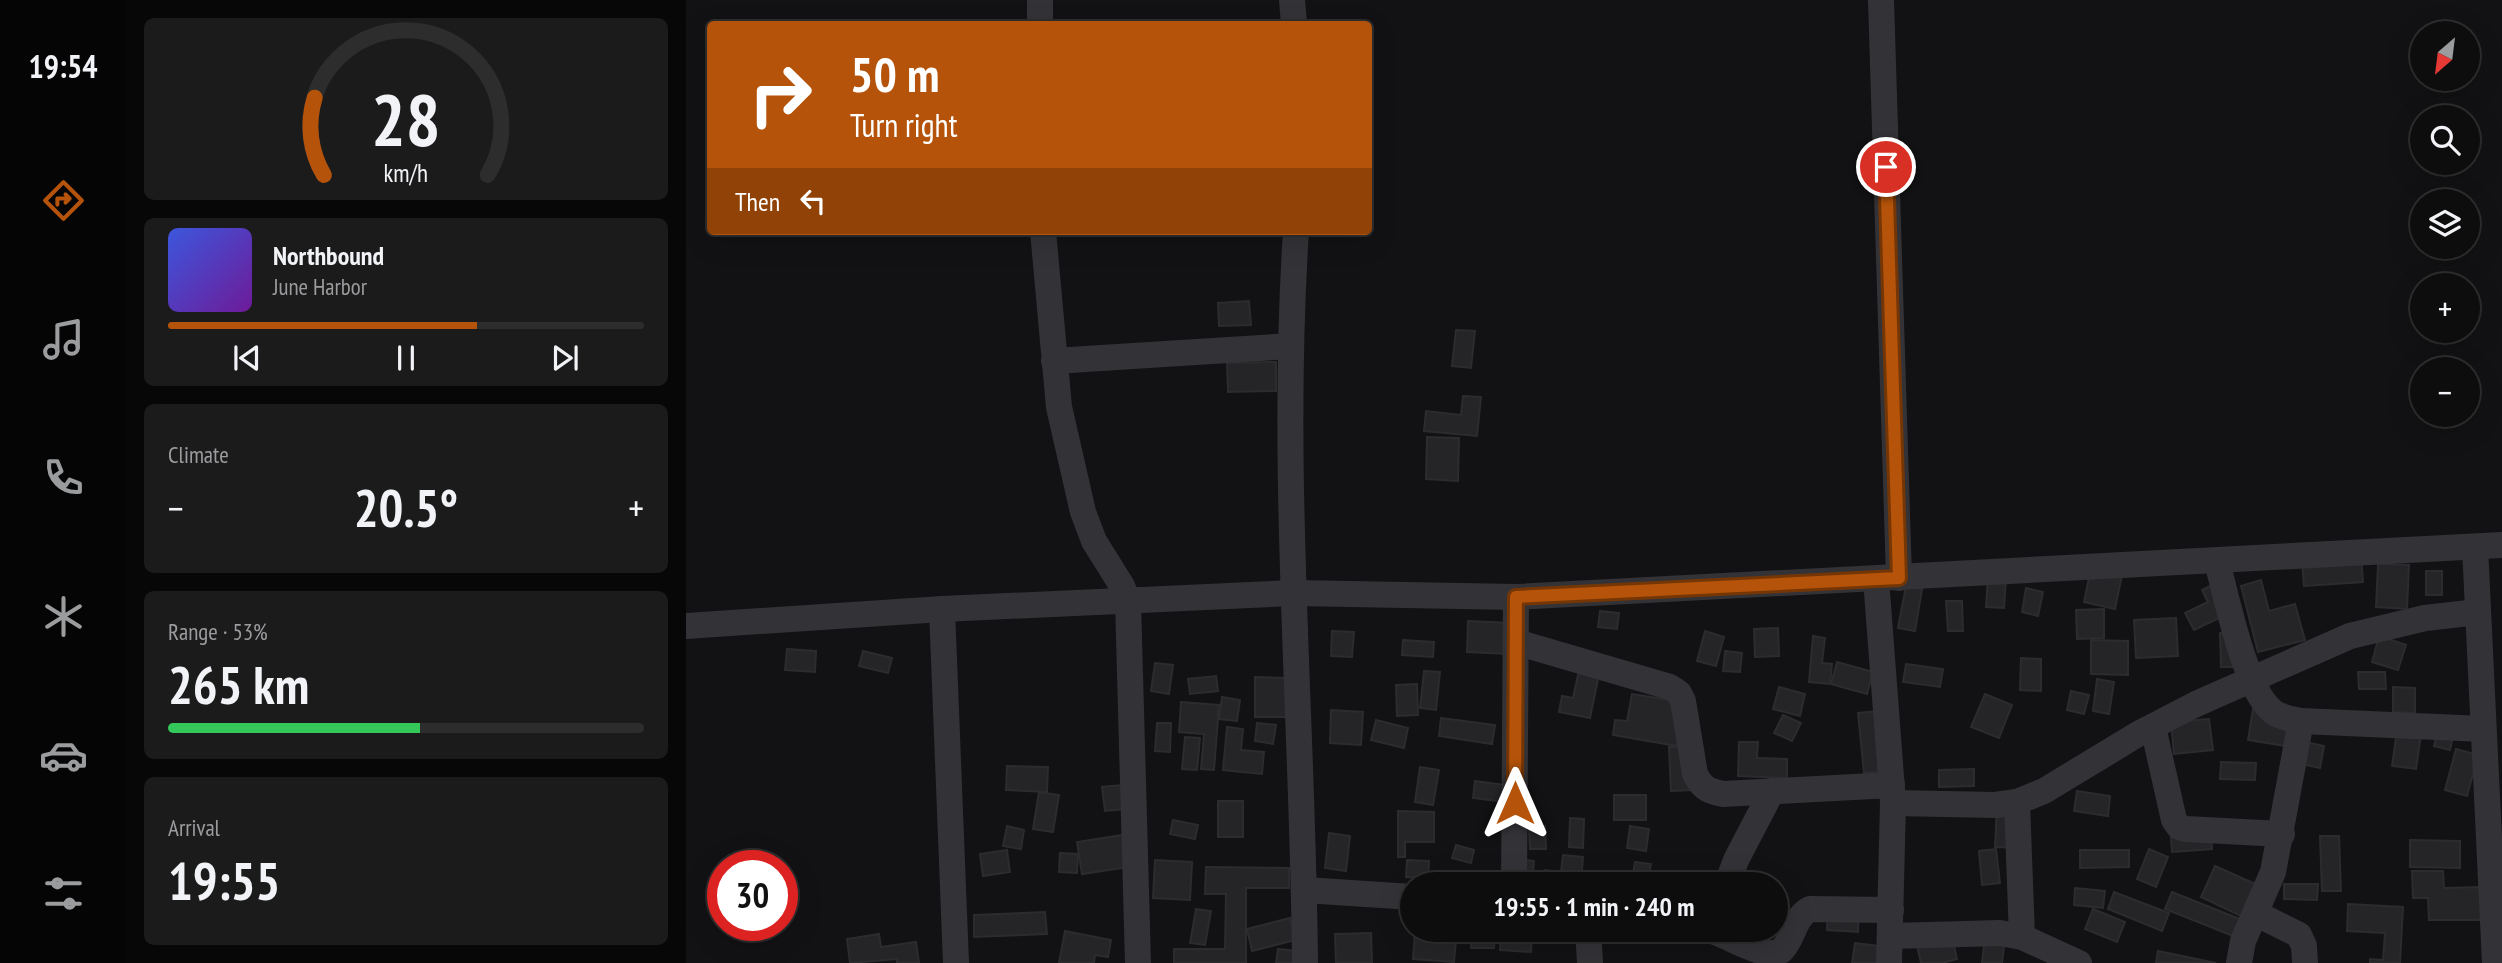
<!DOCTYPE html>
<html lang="en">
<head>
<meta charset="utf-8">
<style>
	:root { --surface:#0e0d0e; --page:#1c1b1c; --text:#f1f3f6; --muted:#9b9c9e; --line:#2e2d2e; --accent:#b45309 }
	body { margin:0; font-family:"PT Sans Narrow",sans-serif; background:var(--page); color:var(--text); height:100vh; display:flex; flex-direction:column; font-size:26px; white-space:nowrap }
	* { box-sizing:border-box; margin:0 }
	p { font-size:23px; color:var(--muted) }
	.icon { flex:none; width:38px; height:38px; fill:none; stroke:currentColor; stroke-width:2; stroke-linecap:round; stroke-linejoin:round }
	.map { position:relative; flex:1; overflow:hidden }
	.panel { display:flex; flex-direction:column; gap:18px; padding:18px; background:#080708; width:560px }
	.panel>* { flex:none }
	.top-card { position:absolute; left:21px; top:21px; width:665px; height:214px; border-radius:7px; box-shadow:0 7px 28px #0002,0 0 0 2px var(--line); background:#b45309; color:#fff; overflow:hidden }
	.needle { width:46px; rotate:208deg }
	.fabs { position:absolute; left:1724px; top:21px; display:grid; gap:14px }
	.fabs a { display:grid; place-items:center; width:70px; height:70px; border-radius:50%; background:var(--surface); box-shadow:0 7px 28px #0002,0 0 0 2px var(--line); font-size:35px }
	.speed { position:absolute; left:21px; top:850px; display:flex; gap:14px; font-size:35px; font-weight:700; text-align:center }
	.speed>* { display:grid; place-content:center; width:91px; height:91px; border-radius:50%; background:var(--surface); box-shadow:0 7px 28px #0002,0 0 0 2px var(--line); line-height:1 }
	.speed .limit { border:10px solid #d22; background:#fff; color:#111 }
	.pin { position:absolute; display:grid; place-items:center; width:60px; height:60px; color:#fff; margin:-30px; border:4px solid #fff; border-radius:50%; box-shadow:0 2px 7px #0007 }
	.me { position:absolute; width:77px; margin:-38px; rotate:0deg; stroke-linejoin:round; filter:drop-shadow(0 0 5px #0008) }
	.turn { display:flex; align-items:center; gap:24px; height:147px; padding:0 28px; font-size:32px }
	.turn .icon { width:91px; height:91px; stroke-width:2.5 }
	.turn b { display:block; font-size:49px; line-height:60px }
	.then { display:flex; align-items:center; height:66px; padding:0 28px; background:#0003; gap:14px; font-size:26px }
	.big { font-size:52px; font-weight:700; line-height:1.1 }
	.panel .widget { flex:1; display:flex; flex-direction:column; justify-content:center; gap:10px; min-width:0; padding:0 24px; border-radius:10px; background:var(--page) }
	.panel .dial { align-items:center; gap:0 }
	.dial svg { height:182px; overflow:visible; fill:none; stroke:var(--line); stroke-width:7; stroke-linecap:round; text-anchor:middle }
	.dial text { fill:var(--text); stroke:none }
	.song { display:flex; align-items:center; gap:21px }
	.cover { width:84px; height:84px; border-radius:10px; background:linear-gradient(135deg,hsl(230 70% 55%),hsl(280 70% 35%)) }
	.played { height:7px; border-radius:4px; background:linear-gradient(90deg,var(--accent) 65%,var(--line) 65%) }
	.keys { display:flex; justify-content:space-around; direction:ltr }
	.heat { display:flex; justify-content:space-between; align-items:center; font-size:38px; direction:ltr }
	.charge { height:10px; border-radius:5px; background:linear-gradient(90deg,#34c759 53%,var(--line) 0) }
	.trip { position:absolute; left:714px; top:872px; width:388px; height:70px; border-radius:35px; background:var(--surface); box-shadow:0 7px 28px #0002,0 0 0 2px var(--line); font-weight:700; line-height:70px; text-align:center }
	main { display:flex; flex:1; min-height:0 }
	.tab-bar { display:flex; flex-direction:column; width:126px; justify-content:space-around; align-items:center; background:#060506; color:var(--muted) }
	.tab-bar .icon { width:49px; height:49px }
	.tab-bar .on { color:var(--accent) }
	.tab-bar b { font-size:32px; color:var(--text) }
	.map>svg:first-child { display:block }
	.building { fill:#252427; stroke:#2c2c2f; stroke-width:2 }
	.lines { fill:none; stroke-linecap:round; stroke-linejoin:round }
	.street { stroke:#333337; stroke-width:26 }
	.route-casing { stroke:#753606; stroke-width:18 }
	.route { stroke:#b45309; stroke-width:12 }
</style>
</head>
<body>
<main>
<nav class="tab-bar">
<b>19:54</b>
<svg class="icon on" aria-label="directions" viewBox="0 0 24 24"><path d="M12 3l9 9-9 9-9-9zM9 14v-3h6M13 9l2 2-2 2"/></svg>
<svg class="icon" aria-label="music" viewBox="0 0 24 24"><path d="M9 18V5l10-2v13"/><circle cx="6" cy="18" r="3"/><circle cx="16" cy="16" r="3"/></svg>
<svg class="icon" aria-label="phone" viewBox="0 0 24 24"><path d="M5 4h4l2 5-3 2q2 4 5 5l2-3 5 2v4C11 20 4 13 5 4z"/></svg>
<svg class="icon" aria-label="climate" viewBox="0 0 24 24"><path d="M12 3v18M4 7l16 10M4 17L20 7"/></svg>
<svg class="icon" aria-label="car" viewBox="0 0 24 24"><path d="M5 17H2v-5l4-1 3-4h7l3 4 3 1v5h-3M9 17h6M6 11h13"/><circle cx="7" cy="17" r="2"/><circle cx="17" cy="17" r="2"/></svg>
<svg class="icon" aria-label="filters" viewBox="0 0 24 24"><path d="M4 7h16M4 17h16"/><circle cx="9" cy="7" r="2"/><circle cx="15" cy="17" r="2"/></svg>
</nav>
<section class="panel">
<div class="widget dial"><svg viewBox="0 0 100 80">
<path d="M14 69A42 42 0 1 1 86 69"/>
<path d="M14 69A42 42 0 0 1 10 35" stroke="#b45309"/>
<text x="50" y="56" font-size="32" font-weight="700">28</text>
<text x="50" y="72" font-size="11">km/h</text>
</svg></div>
<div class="widget">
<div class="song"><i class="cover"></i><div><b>Northbound</b><p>June Harbor</p></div></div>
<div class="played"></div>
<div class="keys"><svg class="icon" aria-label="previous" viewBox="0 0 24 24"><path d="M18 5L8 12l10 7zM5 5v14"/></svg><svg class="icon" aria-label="pause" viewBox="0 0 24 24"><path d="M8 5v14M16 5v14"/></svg><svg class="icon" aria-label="next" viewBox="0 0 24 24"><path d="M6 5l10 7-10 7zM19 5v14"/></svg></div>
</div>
<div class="widget"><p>Climate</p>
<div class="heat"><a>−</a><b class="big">20.5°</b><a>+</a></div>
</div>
<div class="widget"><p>Range · 53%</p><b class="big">265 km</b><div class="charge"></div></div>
<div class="widget"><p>Arrival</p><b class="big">19:55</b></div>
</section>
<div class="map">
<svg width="1816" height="963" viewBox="0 0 1816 963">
	<rect width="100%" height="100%" fill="#121113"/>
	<g class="building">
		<polygon points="563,301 565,325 533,326 532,303"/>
		<polygon points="770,330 789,331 785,368 766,366"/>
		<polygon points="590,362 590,391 542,392 541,363"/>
		<polygon points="777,396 795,397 791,436 738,431 740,411 775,415"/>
		<polygon points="741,437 773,438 772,481 740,479"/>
		<polygon points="1675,556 1677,582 1618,586 1616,561"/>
		<polygon points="1692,564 1723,565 1721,609 1690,607"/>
		<polygon points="1405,568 1436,575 1429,609 1398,602"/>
		<rect x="1740" y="571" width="16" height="24"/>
		<polygon points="1302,577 1320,578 1318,608 1300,607"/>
		<polygon points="1575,580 1583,611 1609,604 1619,640 1572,652 1555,586"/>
		<polygon points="1532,582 1546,612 1508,630 1499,613 1522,602 1516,590"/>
		<polygon points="1220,586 1236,589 1229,631 1212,628"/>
		<polygon points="1340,588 1357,592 1352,616 1336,612"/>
		<polygon points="1260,601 1276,601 1277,631 1262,631"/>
		<polygon points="1418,609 1418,638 1391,639 1390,610"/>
		<polygon points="914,611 933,613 931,629 912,627"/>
		<polygon points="1490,618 1492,656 1450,658 1448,620"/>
		<polygon points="782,621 826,623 824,654 781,652"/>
		<polygon points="1092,628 1093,656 1069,657 1068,629"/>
		<polygon points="646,631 668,632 666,657 645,656"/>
		<polygon points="1019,631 1038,637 1030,666 1011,661"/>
		<polygon points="1556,632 1558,667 1535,667 1534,633"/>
		<polygon points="1127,636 1139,638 1136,663 1146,664 1144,684 1123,682"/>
		<polygon points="1693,636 1720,645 1712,670 1686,662"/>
		<polygon points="717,640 748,642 747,657 716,655"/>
		<polygon points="1405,640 1442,641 1442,675 1405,674"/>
		<polygon points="101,649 130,651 129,672 99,670"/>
		<polygon points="177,651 206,658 202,673 173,666"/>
		<polygon points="1039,651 1056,653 1054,672 1037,671"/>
		<polygon points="896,656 916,660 904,718 873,712 876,696 887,698"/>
		<polygon points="1335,658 1355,659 1355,691 1334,690"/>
		<polygon points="1151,662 1187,672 1181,694 1145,684"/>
		<polygon points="469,663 487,665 483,694 465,691"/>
		<polygon points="1220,664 1257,669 1254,687 1217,682"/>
		<polygon points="738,671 754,672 750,710 734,708"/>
		<polygon points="1672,672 1699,672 1700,689 1673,689"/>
		<polygon points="530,676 532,691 504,694 502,679"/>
		<polygon points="569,677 600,678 600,717 569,717"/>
		<polygon points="1411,679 1428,682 1423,714 1407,711"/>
		<polygon points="731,684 732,715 711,716 710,685"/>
		<polygon points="1093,687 1119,694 1114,716 1087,709"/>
		<polygon points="1707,687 1729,688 1729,713 1707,712"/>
		<polygon points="1385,691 1403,695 1398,714 1381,710"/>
		<polygon points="946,694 998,702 991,746 927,735 929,720 941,721"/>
		<polygon points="1299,694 1326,705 1313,738 1285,727"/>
		<polygon points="536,697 554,700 551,721 533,719"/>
		<polygon points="495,702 533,705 528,770 515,769 518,734 493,732"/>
		<polygon points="1567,709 1611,716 1606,747 1562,740"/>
		<polygon points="645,710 677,712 675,745 644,743"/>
		<polygon points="1192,711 1198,771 1178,773 1172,713"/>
		<polygon points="1097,715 1115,723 1106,741 1088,733"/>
		<polygon points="755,718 809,725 806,744 753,736"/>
		<polygon points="1523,719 1527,750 1488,754 1485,722"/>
		<polygon points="690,720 722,728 718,748 685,740"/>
		<polygon points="471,723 485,723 484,752 469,751"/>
		<polygon points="571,723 590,725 587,744 569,741"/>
		<polygon points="541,727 557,729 555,750 578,752 576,774 537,770"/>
		<polygon points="1752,729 1768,732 1764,750 1748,746"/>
		<polygon points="1711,731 1735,735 1730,769 1706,766"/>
		<polygon points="499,737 514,738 511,770 496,769"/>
		<polygon points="1053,742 1072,742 1071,758 1101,759 1101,778 1052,776"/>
		<polygon points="1620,742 1638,746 1634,768 1616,764"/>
		<polygon points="1005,746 1008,790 985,791 983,747"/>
		<polygon points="1770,749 1792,755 1781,796 1759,790"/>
		<polygon points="1535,762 1570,763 1569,780 1534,779"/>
		<polygon points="321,766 362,767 361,792 320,790"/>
		<polygon points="734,767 753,770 747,805 729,802"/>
		<polygon points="1288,769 1288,786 1253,787 1253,770"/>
		<polygon points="789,781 820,785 818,802 787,798"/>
		<polygon points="436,785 439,809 419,811 416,787"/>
		<polygon points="1391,791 1424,796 1422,816 1388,811"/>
		<polygon points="353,792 373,795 367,832 347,829"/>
		<rect x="928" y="795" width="32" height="25"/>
		<rect x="532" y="801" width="25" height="36"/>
		<polygon points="1311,804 1332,805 1330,848 1309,847"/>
		<polygon points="712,811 748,812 748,842 719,842 719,857 712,857"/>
		<polygon points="884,818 898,819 897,848 883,847"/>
		<polygon points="1524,819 1526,849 1486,852 1484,822"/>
		<polygon points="487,820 512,825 509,839 484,834"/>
		<polygon points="321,826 338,830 335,849 317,846"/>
		<polygon points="843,826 859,826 860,849 844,849"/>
		<polygon points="944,826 963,829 960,851 941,848"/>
		<polygon points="643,833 664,836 660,871 639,868"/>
		<polygon points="437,835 443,867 396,874 391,842"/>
		<polygon points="1634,836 1653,836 1655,891 1636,891"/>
		<polygon points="1724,840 1774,841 1774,868 1724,867"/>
		<polygon points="770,845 788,850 785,863 766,858"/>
		<polygon points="1310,849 1314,883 1296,885 1293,851"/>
		<polygon points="1463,849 1482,857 1470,887 1451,879"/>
		<polygon points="321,850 324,872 297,876 294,854"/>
		<polygon points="1394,850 1443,850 1443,867 1394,868"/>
		<polygon points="374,853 392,854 391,873 373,872"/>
		<polygon points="877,855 897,857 895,884 858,884 859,870 875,872"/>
		<polygon points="831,859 848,861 846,884 827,884"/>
		<polygon points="469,860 506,862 504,900 467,898"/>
		<polygon points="721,860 743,861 742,878 720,877"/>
		<polygon points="949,862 965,864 961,883 946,880"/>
		<polygon points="1529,866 1574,886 1559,918 1515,897"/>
		<polygon points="520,867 603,868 603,888 560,888 560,963 488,963 488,949 539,949 540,894 519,894"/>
		<polygon points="1726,871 1757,871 1758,888 1796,887 1797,920 1743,920 1742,898 1727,898"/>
		<polygon points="1598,884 1632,884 1631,900 1598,899"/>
		<polygon points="1389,888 1419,891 1417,908 1388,905"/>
		<polygon points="1428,892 1483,913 1476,931 1422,909"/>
		<polygon points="1486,892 1559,921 1552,938 1479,909"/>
		<polygon points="1142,904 1173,906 1172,932 1141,930"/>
		<polygon points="1662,904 1717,907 1714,963 1684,963 1684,959 1697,960 1699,933 1661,931"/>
		<polygon points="510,909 525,911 519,945 504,943"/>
		<polygon points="1090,909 1106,915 1099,934 1085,929 1090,929"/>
		<polygon points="1407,909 1439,922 1431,942 1399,929"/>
		<polygon points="359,912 361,934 288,937 288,915"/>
		<polygon points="604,918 609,940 566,951 561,929"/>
		<polygon points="1300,928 1320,930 1316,963 1296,963"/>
		<polygon points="729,929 771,929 768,962 727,959"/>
		<polygon points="786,929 809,929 808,948 785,948"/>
		<polygon points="815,929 846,929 845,952 814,950"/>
		<polygon points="379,931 425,940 422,957 409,955 408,963 373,963"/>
		<polygon points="685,933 686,963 650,963 649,934"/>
		<polygon points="1265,933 1271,959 1256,963 1235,963 1230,941"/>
		<polygon points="193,934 195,947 230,942 233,963 211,963 211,959 164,963 161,939"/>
		<polygon points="1169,943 1194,946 1192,963 1166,963"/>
		<polygon points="592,949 610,951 608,963 590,963"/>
		<polygon points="1472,951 1530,963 1470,963"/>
	</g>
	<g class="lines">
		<g class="street">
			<polyline points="354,0 354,24"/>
			<polyline points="606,0 608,24"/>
			<polyline points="1195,0 1213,578"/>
			<polyline points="357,231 373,407 397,512 408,541 436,586 442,601 452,963"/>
			<path d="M610 231C594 475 617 719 619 963"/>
			<polyline points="368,361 605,346"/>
			<polyline points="1789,547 1809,963"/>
			<path d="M1531 562C1541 598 1558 686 1585 710 1592 717 1605 719 1615 721L1797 729"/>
			<polyline points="1190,579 1207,803 1203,963"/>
			<polyline points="256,609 270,963"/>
			<polyline points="0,626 256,609 608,593 830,597 1816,545"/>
			<path d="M830 642 984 687 993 693 997 701 1009 774C1016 788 1022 791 1037 794L1206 785"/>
			<polyline points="1467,727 1488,820 1493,827 1500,829 1596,834"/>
			<polyline points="1331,802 1336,937"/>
			<polyline points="1207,803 1309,805 1331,802 1358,791 1452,734 1510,704 1664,636 1739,618 1792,612"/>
			<polyline points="828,884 830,597"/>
			<polyline points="1041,884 1050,860 1086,791"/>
			<polyline points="619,890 726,897"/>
			<polyline points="1571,914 1613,935 1618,946 1619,963"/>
			<polyline points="902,929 904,963"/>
			<path d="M1020 929C1039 933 1083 963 1096 950 1108 938 1108 917 1124 909L1205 910"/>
			<polyline points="1205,936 1314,933 1336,937 1393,963"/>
			<polyline points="1553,963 1557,941 1587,872 1615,721"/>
		</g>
	</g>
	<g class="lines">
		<g class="route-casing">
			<polyline id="route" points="829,803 830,597 1213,578 1200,167"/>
		</g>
		<use href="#route" class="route"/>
	</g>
</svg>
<div class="fabs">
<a><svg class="needle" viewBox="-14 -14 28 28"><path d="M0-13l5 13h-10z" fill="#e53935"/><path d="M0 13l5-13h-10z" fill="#9b9c9e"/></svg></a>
<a><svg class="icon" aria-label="search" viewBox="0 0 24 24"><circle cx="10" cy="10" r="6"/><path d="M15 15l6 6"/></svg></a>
<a><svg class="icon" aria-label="layers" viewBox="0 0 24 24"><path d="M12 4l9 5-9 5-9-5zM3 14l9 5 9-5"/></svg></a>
<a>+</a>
<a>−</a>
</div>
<div class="speed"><div class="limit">30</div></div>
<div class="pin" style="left:1200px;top:167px;background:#d93025"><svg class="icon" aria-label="arrive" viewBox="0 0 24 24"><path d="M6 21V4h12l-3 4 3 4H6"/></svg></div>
<svg class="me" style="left:829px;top:803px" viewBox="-20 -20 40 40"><path d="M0-17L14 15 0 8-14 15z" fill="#b45309" stroke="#fff" stroke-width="4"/></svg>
<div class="trip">19:55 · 1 min · 240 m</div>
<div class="top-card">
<div class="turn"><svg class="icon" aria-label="right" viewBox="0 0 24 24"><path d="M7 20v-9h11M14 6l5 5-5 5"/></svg><div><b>50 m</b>Turn right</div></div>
<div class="then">Then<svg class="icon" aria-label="left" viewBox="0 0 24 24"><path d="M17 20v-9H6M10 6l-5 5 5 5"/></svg></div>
</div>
</div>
</main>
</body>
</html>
